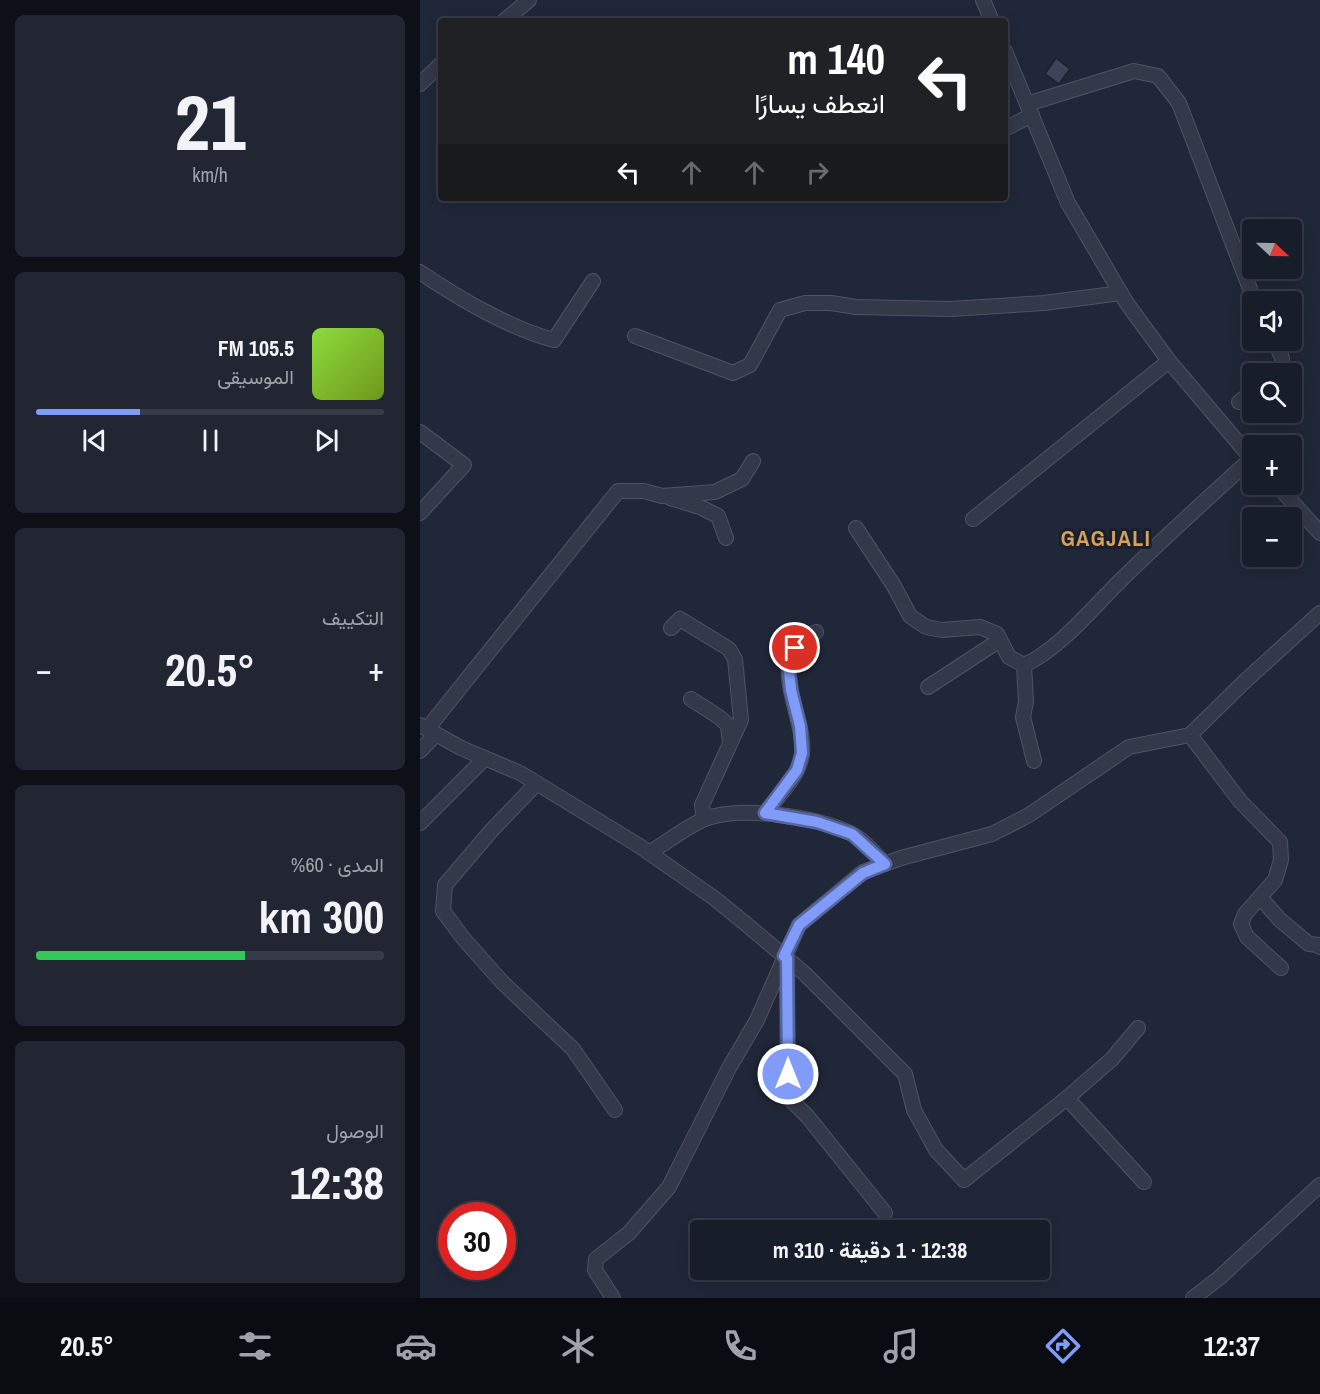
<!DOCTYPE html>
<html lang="ar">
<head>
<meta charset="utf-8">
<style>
	:root { --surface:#181d2a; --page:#212632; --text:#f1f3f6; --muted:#9fa2a8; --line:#363b47; --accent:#819cf8 }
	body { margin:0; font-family:"Archivo Narrow",Vazirmatn,sans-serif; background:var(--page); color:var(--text); direction:rtl; height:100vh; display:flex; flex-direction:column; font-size:22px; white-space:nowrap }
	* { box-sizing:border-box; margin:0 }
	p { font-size:20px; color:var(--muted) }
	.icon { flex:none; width:33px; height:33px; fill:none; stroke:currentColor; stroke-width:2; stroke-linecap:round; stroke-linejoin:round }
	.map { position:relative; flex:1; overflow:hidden; direction:ltr }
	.drawer { display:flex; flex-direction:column; gap:15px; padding:15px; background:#0d1017; width:420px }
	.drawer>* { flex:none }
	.hud { position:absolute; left:18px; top:18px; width:570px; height:183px; border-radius:6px; box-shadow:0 3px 15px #0003,0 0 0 2px var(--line); direction:rtl; background:#202124; color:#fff; overflow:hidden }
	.needle { width:39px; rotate:112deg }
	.tools { position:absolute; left:822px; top:219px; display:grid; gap:12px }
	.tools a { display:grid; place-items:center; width:60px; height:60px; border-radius:6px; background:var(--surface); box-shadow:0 3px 15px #0003,0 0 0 2px var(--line); font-size:30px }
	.speed { position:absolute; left:18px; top:1202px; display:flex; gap:12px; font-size:30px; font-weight:700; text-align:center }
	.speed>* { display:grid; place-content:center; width:78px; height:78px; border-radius:50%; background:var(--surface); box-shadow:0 3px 15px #0003,0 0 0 2px var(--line); line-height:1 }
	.speed .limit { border:9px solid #d22; background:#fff; color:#111 }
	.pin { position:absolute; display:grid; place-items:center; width:51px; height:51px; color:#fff; margin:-26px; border:3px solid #fff; border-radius:50%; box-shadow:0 2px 6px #0007 }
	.me { position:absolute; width:66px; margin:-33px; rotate:0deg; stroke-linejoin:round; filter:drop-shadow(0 0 4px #0008) }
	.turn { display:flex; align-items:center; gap:21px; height:126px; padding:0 24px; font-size:27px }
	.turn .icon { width:78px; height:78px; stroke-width:2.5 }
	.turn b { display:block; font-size:42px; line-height:51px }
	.lanes { display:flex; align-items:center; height:57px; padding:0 24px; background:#0003; justify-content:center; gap:30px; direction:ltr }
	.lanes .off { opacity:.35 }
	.big { font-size:45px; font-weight:700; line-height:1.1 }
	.drawer .widget { flex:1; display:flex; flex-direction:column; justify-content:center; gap:9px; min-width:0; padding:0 21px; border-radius:9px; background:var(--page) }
	.drawer .dial { align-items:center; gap:0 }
	.dial b { font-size:78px; line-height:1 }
	.song { display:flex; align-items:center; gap:18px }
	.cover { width:72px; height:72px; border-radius:9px; background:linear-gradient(135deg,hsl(90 70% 55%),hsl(80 70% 35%)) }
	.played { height:6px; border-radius:3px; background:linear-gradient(90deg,var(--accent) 30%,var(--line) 30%) }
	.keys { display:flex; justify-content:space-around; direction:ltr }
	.heat { display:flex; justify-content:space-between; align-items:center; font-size:33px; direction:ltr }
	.charge { height:9px; border-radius:4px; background:linear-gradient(90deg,#34c759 60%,var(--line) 0) }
	.trip { position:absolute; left:270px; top:1220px; width:360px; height:60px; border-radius:6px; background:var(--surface); box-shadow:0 3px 15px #0003,0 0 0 2px var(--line); font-weight:700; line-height:60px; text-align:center; direction:rtl }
	.menu { display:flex; height:96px; justify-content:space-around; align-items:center; background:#0a0c11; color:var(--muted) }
	.menu .icon { width:42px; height:42px }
	.menu .selected { color:var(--accent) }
	.menu b { font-size:27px; color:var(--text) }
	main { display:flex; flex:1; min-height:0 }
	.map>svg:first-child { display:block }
	.building { fill:#3c4458; stroke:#1b202f; stroke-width:1.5 }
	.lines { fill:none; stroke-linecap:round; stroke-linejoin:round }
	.minor-casing { stroke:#4e5463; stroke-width:16 }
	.minor { stroke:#343949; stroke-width:14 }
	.route-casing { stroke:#5465a1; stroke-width:15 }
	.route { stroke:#819cf8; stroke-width:10 }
	.labels { text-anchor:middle; stroke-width:6; stroke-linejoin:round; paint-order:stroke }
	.district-label { font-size:22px; font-weight:bold; letter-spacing:1.5px; fill:#d3a35b; stroke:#1a1e2d }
</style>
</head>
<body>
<main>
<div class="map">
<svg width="900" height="1298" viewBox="0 0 900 1298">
	<rect width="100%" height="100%" fill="#202738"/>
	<polygon class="building" points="636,58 650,69 639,84 625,74"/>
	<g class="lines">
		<g class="minor-casing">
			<g id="minor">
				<polyline points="563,0 572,21"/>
				<polyline points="84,21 109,0"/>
				<polyline points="585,51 648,203 706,302 749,361 832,459"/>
				<polyline points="0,84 21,64"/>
				<polyline points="607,104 714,71 738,76 759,103 835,302"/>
				<polyline points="585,129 612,115"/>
				<path d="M0 272C38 298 91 329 134 340L173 281"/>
				<polyline points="215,336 313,373 330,365 360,310 385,303 411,303 436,307 530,309 624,303 701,293"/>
				<polyline points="854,340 862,358 862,369 856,374"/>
				<polyline points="819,402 832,392"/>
				<polyline points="0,432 44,465 0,513"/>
				<polyline points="856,484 900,533"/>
				<polyline points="250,498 280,507 298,516 306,538"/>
				<polyline points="553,519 749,361"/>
				<path d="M436 528 474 586 490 616 506 627 522 630 560 627 577 634 589 657 604 665C639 650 676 604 704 577 746 536 789 497 832 458"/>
				<polyline points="251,628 260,619 309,649 315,659 321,720 282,805 284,819"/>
				<polyline points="604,665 606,702 603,717 614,761"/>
				<polyline points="508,687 580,640"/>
				<polyline points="271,699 299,717 308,725 310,743"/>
				<polyline points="0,725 41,748 100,773 218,845 294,898 326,924 384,973 485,1074 494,1110 516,1150 544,1180 647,1098 692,1059 718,1028"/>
				<polyline points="7,729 198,491 224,491 242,496 295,492 322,479 333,461"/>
				<polyline points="770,735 820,801 860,842 861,860 855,880 825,914 821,924 827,937 861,968"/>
				<polyline points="0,751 16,734"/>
				<polyline points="116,784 71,831 25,885 23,911 43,938 82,982 153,1049 195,1110"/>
				<path d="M345 813C358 796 379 777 382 754 386 724 356 674 375 650 380 643 389 637 396 632"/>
				<polyline points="0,823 65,758"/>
				<path d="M229 853C246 843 267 826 285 819 320 805 396 817 430 833 443 839 455 854 465 864"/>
				<polyline points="840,897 860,920 889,944 899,945 900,947"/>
				<polyline points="367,959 368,1097 388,1117 465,1213"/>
				<polyline points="647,1098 724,1182"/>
				<polyline points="193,1298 175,1270 176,1259 209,1233 249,1187 309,1068 337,1020 379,925 443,872 481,858 572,834 609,815 709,747 770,735 824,682 900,613"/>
				<polyline points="773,1298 799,1278 900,1185"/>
			</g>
		</g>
		<use href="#minor" class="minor"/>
	</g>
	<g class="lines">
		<g class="route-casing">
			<polyline id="route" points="368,1074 367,958 364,956 379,925 443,873 465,864 432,834 397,822 345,813 377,770 382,753 380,726 371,690 368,661 375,648"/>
		</g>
		<use href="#route" class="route"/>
	</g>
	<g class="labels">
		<g class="district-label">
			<text x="686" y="546">GAGJALI</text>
		</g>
	</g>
</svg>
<div class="tools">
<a><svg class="needle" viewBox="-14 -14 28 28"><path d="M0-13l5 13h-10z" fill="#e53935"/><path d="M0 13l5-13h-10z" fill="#9fa2a8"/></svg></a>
<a><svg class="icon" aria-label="sound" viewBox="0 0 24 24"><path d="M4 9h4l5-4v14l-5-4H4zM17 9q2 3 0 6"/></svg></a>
<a><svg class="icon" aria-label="search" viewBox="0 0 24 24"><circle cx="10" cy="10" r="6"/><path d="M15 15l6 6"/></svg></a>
<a>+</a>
<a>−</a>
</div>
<div class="speed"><div class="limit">30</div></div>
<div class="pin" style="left:375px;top:648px;background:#d93025"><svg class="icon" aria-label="arrive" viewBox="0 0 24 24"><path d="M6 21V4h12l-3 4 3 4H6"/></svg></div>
<svg class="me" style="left:368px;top:1074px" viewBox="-20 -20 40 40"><circle r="17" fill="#819cf8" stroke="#fff" stroke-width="3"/><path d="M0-11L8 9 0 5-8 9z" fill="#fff"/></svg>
<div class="trip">12:38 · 1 دقيقة · 310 m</div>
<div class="hud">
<div class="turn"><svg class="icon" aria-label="left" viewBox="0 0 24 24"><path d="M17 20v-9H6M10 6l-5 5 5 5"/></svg><div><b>140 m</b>انعطف يسارًا</div></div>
<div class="lanes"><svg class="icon" aria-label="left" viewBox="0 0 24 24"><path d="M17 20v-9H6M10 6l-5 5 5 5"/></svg><svg class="icon off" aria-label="ahead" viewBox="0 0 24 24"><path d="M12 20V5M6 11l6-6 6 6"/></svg><svg class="icon off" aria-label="ahead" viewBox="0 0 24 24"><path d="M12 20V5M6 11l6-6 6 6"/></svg><svg class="icon off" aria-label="right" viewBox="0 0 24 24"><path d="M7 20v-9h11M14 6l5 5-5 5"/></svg></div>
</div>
</div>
<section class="drawer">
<div class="widget dial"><b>21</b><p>km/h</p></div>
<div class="widget">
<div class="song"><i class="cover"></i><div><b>105.5 FM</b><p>الموسيقى</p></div></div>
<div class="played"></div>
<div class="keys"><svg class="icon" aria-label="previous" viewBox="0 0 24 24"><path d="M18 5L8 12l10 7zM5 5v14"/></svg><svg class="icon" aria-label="pause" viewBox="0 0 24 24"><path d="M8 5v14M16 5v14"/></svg><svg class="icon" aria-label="next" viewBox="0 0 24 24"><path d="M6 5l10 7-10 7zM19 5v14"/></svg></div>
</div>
<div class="widget"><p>التكييف</p>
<div class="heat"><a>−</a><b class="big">20.5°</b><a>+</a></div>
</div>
<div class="widget"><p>المدى · 60%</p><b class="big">300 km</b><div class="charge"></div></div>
<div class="widget"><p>الوصول</p><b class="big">12:38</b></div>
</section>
</main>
<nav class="menu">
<b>12:37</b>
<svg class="icon selected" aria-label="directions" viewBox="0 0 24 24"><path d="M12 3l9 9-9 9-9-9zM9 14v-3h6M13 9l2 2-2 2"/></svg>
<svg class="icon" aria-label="music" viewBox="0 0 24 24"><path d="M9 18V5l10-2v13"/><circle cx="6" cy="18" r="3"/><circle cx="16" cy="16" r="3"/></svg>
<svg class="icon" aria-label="phone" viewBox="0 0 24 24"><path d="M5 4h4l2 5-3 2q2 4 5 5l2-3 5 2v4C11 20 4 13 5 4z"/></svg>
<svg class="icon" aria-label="climate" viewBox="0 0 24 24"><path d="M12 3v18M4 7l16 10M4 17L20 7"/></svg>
<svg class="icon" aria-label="car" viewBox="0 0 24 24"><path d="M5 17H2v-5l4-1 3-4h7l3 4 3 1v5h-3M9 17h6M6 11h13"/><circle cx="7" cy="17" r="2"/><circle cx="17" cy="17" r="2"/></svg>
<svg class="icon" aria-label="filters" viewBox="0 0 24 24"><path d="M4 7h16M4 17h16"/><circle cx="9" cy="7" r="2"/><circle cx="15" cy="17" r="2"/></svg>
<b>20.5°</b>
</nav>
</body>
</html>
